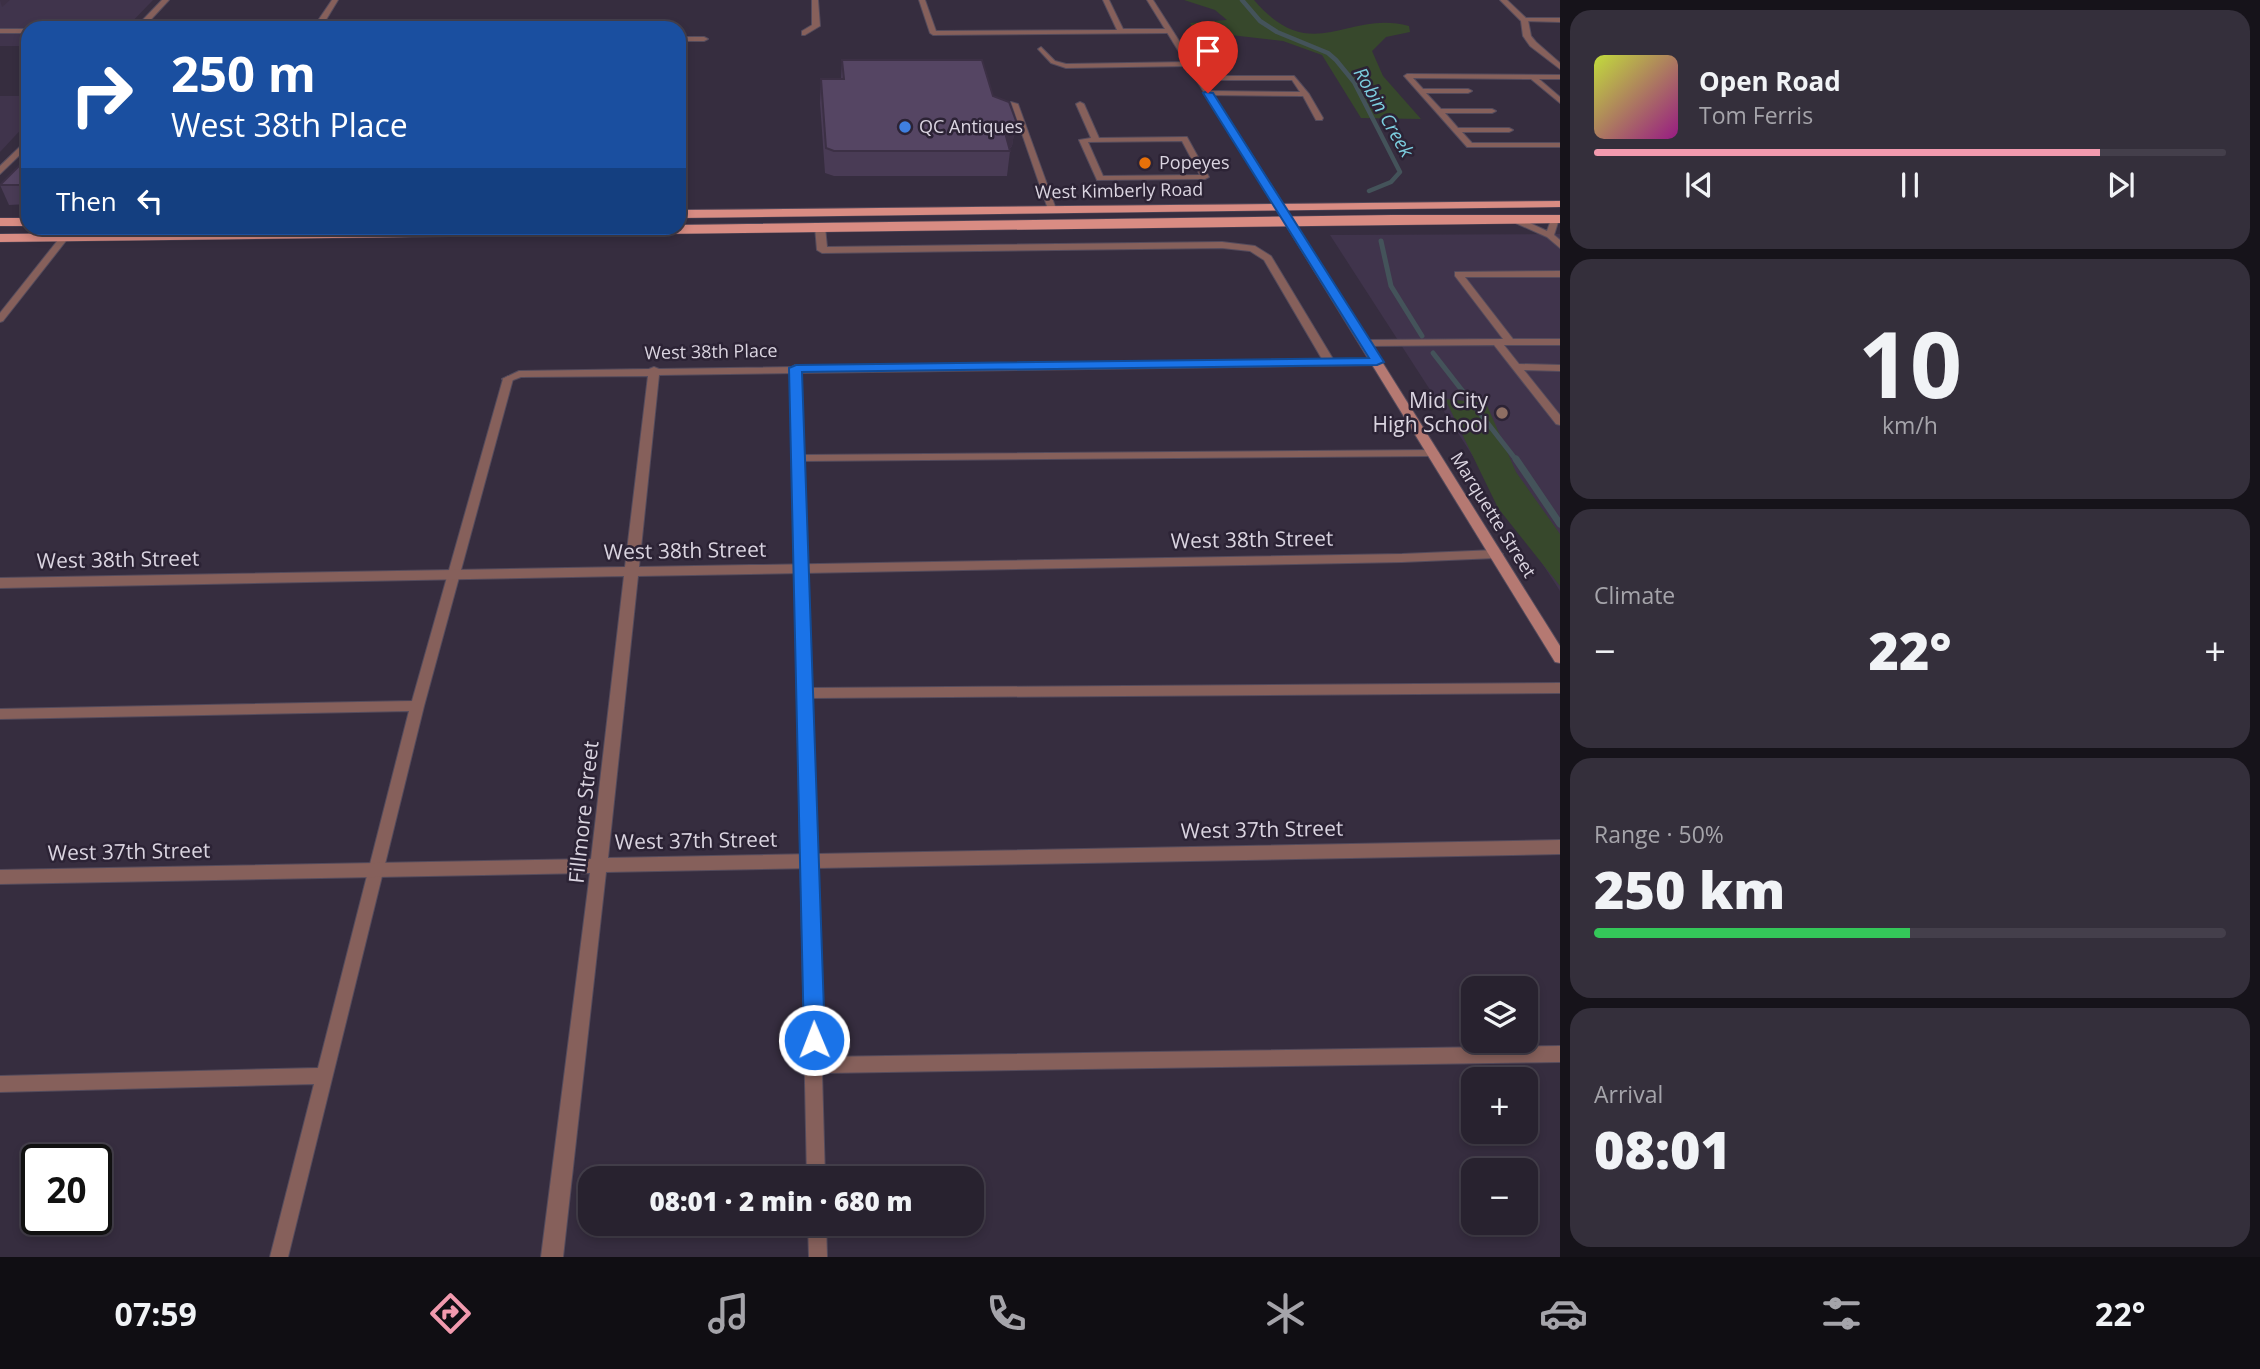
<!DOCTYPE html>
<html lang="en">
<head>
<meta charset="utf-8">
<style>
	:root { --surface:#28222f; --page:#342f3b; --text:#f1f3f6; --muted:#a5a4aa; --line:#443f4b; --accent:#f29aae }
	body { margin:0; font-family:"Open Sans",sans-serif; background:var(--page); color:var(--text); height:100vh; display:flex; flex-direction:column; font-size:26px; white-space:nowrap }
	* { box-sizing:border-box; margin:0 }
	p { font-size:23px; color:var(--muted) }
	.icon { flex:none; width:38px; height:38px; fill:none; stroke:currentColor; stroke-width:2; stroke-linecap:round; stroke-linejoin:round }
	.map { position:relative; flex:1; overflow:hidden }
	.details { display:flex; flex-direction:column; gap:10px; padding:10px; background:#16131a; width:700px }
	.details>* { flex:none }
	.banner { position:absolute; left:21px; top:21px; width:665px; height:214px; border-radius:21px; box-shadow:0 4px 10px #0003,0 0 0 2px var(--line); background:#1a4fa0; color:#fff; overflow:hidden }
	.tools { position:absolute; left:1461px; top:976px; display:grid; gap:14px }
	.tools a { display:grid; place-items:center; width:77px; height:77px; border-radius:14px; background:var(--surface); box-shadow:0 4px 10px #0003,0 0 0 2px var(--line); font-size:35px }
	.speed { position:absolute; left:21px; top:1144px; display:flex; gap:14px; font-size:35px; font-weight:700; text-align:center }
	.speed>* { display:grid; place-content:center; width:91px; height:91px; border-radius:50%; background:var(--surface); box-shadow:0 4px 10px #0003,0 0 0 2px var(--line); line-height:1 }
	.speed .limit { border:4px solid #111; border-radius:10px; background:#fff; color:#111 }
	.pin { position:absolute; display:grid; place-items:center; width:60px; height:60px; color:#fff; margin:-72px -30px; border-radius:50% 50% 50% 0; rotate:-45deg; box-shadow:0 0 7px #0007 }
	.pin .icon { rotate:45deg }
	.me { position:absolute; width:77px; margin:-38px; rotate:359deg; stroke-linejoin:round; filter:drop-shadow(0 0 5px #0008) }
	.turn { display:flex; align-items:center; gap:24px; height:147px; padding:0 35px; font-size:32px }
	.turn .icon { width:91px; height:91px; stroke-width:2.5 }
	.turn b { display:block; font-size:49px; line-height:60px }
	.then { display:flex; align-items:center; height:66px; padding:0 35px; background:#0003; gap:14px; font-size:26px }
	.big { font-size:52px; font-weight:800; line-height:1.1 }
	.details .widget { flex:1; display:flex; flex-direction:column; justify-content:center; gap:10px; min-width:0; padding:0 24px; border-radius:21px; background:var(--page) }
	.details .dial { align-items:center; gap:0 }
	.dial b { font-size:91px; line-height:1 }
	.song { display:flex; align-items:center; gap:21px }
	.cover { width:84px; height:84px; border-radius:10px; background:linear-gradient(135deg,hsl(70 70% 55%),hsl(310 70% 35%)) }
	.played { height:7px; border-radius:4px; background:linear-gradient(90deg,var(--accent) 80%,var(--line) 80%) }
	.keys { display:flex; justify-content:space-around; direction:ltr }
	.heat { display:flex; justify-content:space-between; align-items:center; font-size:38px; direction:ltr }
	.charge { height:10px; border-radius:5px; background:linear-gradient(90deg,#34c759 50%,var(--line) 0) }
	.trip { position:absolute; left:578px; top:1166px; width:406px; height:70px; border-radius:21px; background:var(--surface); box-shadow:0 4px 10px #0003,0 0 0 2px var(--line); font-weight:800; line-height:70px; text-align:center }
	.dock { display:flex; height:112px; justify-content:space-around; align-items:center; background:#100e13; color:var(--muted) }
	.dock .icon { width:49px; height:49px }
	.dock .current { color:var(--accent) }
	.dock b { font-size:32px; color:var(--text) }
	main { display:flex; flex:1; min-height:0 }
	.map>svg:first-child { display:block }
	.built { fill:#40344c }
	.green { fill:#37482c }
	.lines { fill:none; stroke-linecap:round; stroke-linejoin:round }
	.stream-far2 { stroke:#44535a; stroke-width:4.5 }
	.stream-far1 { stroke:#44535a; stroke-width:5 }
	.stream { stroke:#44535a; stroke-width:7 }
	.service-casing { stroke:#544b5c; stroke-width:2 }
	.minor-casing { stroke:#544b5c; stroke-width:2 }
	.tertiary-casing { stroke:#544b5c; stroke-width:2 }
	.secondary-casing { stroke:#544b5c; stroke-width:2 }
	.primary-casing { stroke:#544b5c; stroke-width:1 }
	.service { fill:#86605b; fill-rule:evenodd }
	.minor { fill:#86605b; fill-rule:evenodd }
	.tertiary { fill:#86605b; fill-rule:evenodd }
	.secondary { fill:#b57972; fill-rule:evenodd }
	.primary { fill:#d98c83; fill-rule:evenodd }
	.wall { fill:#493b55 }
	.shaded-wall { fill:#3c3045 }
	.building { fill:#554563; stroke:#3c3045; stroke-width:2 }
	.route { fill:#1a73e8; stroke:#114b97; stroke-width:2 }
	.shop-dot { fill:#3f7fe0; stroke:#2c2335; stroke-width:2.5 }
	.food-dot { fill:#e8710a; stroke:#2c2335; stroke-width:2.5 }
	.education-dot { fill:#8d6e63; stroke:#2c2335; stroke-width:2.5 }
	.labels { text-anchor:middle; stroke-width:5; stroke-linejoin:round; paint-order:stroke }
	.far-poi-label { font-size:18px; fill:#dad4e0; stroke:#2c2335; text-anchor:start }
	.far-street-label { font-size:18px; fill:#dad4e0; stroke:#2c2335 }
	.far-water-label { font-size:19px; font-style:italic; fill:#7ccedf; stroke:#2c2335 }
	.poi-label { font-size:21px; fill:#dad4e0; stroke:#2c2335; text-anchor:end }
	.street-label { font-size:21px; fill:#dad4e0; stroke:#2c2335 }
</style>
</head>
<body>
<main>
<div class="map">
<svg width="1560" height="1257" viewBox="0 0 1560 1257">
	<rect width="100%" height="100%" fill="#362d3f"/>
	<g class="built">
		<polygon points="0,0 153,0 126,28 28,28 28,46 0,46"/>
		<polygon points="0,96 28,96 28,122 0,152"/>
		<polygon points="1560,234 1560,591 1330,235"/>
	</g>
	<g class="green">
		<path d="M1184 0H1254C1312 68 1347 9 1409 26L1410 32 1386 37 1372 51 1383 76 1421 119 1361 118 1322 55 1283 41 1196 31 1190 23 1227 20 1215 10Z"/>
		<polygon points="1445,399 1486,403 1516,472 1560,534 1560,586 1498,508"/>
	</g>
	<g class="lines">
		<polyline class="stream-far2" points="1242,0 1260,21 1277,32 1328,53 1336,60 1354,82 1400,172 1391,182 1369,191"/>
		<g class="stream-far1">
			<polyline points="1381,241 1391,286 1422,336"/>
			<polyline points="1433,353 1517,461"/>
		</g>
		<polyline class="stream" points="1516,459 1560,524"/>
		<g class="service-casing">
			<g id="service">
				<polygon points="919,0 925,0 936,31 1117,30 1103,0 1109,0 1123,29 1169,29 1172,31 1169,33 933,35 930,33"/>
				<polygon points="1524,18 1560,18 1560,22 1522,21"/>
				<rect x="0" y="29" width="28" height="4"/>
				<polygon points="1041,47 1055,61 1066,64 1190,62 1193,64 1190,66 1066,68 1051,63 1038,49"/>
				<polygon points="1407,74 1560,75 1560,79 1539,79 1560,97 1560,103 1531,79 1413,78 1423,89 1468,89 1472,91 1468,93 1426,93 1441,109 1492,109 1496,111 1492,113 1445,113 1458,128 1509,128 1513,130 1509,132 1462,132 1472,143 1560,143 1560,147 1467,147 1405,77 1404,76"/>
				<polygon points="1294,76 1309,94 1323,118 1322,120 1316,120 1303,96 1208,95 1204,93 1208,91 1300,92 1292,80 1199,80 1196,78 1199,76"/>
				<polygon points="1011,102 1018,104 1056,209 1055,211 1048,209"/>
				<path d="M1080 102 1084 104 1099 138 1187 137 1209 177 1205 179 1097 180 1079 140 1091 138 1076 104ZM1182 141 1200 175 1103 176 1088 142Z"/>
				<polygon points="1511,217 1517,217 1547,231 1552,217 1558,217 1559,219 1554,235 1560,240 1560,248 1547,237 1511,221"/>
				<polygon points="62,235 69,237 3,321 0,322 0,313"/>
				<polygon points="1560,271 1560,277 1465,277 1513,339 1560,339 1560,345 1504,345 1519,364 1560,365 1560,371 1524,370 1560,415 1560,425 1556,424 1494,345 1366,346 1361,343 1366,340 1503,339 1455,276 1455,272"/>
				<polygon points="795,365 800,368 803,455 1434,450 1439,453 1434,456 803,461 810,688 1560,683 1560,693 810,698 821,1057 1560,1046 1560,1062 822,1073 825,1178 807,1178 790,368"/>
				<polygon points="508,376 513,379 424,706 288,1257 270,1257 314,1084 0,1092 0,1076 318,1068 409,711 0,719 0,709 412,701 503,379"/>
				<polygon points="808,1223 826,1223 827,1257 809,1257"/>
			</g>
		</g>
		<g class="minor-casing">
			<g id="minor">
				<polygon points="162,0 169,0 143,28 135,28"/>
				<polygon points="332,0 338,0 321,28 313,28"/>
				<polygon points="812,0 818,0 820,26 805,35 802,35 802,31 812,25"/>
				<polygon points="1500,0 1507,0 1528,20 1531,36 1536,42 1560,63 1560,69 1530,46 1523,36 1521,21"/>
				<polygon points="679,37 704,37 708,39 704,41 679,41"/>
				<polygon points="28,139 28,147 0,174 0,166"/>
				<polygon points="820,224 825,227 827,247 1222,242 1255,246 1271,256 1333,359 1377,359 1383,362 1377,365 659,375 639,567 1402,554 1496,550 1503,554 1496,558 1402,562 638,576 608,858 1560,840 1560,854 606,872 563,1257 541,1257 590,873 0,884 0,870 591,859 624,576 0,588 0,578 625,567 648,376 521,377 508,382 502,379 519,371 649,369 654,367 659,369 1322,359 1264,260 1250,251 1222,248 822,253 817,250 815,227"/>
			</g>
		</g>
		<g class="tertiary-casing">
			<polygon id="tertiary" points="1147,0 1153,0 1285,207 1283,209 1275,207"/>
		</g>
		<g class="secondary-casing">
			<polygon id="secondary" points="1280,204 1285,207 1560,646 1560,663 1555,662 1275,207"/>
		</g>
		<g class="primary-casing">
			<g id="primary">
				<polygon points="1560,201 1560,207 679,218 679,210"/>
				<polygon points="1392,215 1560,215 1560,223 0,242 0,234 679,228 679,225"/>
				<rect x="0" y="218" width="28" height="8"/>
			</g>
		</g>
		<use href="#service" class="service"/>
		<use href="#minor" class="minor"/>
		<use href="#tertiary" class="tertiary"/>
		<use href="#secondary" class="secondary"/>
		<use href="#primary" class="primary"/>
	</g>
	<g class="wall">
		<polygon points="842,60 993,96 1016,121 1012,146 1010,148 1010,151 1007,176 834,176 825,173 820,103 821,79 841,79"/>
		<polygon points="28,157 28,204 9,205 0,185"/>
	</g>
	<g class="shaded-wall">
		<polygon points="0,0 10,0 2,7"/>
		<polygon points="1016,121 1012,146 1005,151 1004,129"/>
	</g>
	<g class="building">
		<polygon points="842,60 982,60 993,96 1009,102 1016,121 1004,129 1010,151 834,151 826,148 821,79 844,79"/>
		<polygon points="28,157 28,185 0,185"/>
	</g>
	<polygon class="route" points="1205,92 1213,93 1384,362 1377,365 802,372 825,1040 822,1047 814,1050 807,1047 804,1040 789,368 796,365 1369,358 1203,93"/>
	<circle class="shop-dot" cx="905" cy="127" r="7"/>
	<circle class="food-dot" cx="1145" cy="163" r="7"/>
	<circle class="education-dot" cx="1502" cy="413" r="7"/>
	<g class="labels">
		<g class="far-poi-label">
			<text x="919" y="133">QC Antiques</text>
			<text x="1159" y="169">Popeyes</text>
		</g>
		<g class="far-street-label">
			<text transform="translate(1119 191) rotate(-1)" y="6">West Kimberly Road</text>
			<text transform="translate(711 352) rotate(-1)" y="6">West 38th Place</text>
			<text transform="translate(1493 515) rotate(58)" y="6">Marquette Street</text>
		</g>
		<g class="far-water-label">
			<text transform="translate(1384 112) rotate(60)" y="7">Robin Creek</text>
		</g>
		<g class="poi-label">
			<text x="1488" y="408">Mid City<tspan x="1488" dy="24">High School</tspan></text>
		</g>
		<g class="street-label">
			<text transform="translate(1252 540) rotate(-1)" y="7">West 38th Street</text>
			<text transform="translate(685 551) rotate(-1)" y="7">West 38th Street</text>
			<text transform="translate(118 560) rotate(-1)" y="7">West 38th Street</text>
			<text transform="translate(584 812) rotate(-84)" y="7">Fillmore Street</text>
			<text transform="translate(1262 830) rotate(-1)" y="7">West 37th Street</text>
			<text transform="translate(696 841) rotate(-1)" y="7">West 37th Street</text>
			<text transform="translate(129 852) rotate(-1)" y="7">West 37th Street</text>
		</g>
	</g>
</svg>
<div class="tools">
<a><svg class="icon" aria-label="layers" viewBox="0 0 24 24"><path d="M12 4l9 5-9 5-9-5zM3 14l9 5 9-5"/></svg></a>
<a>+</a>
<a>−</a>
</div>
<div class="speed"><div class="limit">20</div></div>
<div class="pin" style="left:1208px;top:93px;background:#d93025"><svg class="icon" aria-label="arrive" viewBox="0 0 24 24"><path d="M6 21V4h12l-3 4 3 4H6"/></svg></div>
<svg class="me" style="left:814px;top:1040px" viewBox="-20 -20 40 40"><circle r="17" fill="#1a73e8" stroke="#fff" stroke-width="3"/><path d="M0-11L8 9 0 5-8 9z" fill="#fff"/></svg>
<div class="trip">08:01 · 2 min · 680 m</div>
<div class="banner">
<div class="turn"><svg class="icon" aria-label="right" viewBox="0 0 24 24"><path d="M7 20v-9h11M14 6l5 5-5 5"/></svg><div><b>250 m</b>West 38th Place</div></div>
<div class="then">Then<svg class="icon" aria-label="left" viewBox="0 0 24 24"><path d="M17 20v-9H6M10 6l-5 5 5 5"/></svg></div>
</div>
</div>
<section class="details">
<div class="widget">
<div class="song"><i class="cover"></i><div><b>Open Road</b><p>Tom Ferris</p></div></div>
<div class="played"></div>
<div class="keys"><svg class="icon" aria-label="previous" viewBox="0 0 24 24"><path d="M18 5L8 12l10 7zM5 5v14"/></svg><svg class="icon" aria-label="pause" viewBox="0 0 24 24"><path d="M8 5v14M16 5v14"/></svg><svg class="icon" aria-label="next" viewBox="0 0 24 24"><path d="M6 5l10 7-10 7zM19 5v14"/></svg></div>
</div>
<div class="widget dial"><b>10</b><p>km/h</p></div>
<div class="widget"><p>Climate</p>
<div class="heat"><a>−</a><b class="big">22°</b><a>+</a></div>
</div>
<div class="widget"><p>Range · 50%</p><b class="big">250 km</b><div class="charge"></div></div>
<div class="widget"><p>Arrival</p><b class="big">08:01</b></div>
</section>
</main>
<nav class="dock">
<b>07:59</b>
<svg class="icon current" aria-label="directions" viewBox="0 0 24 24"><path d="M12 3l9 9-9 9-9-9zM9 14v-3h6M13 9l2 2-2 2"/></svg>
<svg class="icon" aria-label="music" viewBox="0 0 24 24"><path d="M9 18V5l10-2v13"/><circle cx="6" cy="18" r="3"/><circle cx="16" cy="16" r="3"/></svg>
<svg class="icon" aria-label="phone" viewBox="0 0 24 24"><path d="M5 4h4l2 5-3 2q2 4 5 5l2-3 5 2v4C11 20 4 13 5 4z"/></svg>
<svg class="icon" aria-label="climate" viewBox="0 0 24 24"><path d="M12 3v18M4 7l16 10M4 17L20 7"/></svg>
<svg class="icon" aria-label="car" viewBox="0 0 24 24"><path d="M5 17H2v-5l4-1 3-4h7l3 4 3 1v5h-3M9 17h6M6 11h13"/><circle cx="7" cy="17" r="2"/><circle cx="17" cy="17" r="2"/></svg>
<svg class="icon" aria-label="filters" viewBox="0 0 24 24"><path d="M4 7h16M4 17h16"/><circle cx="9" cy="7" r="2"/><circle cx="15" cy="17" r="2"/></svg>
<b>22°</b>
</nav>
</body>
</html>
